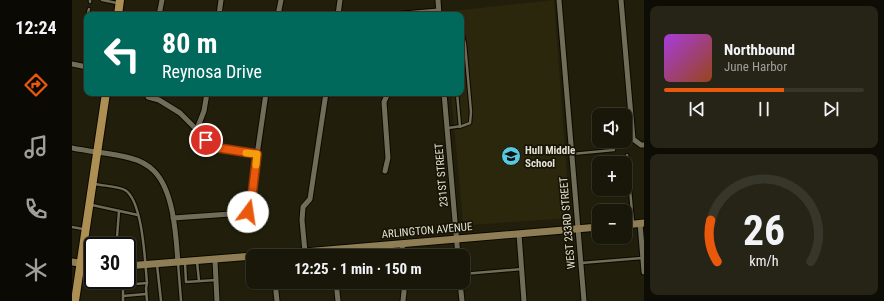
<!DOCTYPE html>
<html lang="en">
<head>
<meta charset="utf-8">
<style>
	:root { --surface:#191709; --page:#262417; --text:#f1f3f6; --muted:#9f9f9c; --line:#37362a; --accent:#ea580c }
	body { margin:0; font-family:"Roboto Condensed",sans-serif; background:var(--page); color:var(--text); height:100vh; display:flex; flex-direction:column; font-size:15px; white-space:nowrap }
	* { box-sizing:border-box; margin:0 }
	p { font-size:13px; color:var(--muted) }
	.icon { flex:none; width:22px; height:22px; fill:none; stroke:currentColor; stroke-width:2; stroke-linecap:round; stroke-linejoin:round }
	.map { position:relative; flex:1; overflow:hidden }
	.side { display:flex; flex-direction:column; gap:6px; padding:6px; background:#0e0d05; width:240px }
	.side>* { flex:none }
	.banner { position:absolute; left:12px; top:12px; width:380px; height:84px; border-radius:8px; box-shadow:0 1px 3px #0004,0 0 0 1px var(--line); background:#00695c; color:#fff; overflow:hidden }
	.tools { position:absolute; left:520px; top:108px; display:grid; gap:8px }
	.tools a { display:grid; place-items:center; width:40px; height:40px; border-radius:8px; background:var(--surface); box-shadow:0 1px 3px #0004,0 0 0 1px var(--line); font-size:20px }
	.speed { position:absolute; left:12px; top:237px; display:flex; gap:8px; font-size:20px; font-weight:700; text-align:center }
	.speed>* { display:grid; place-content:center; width:52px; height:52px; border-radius:50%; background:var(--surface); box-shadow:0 1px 3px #0004,0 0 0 1px var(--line); line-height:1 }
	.speed .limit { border:2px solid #111; border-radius:6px; background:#fff; color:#111 }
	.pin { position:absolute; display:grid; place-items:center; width:34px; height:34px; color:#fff; margin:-17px; border:2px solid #fff; border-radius:50%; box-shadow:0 1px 4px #0007 }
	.me { position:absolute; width:44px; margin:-22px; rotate:14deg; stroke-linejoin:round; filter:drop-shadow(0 0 3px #0008) }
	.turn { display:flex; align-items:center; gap:14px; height:84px; padding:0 12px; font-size:18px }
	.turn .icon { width:52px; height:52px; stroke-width:2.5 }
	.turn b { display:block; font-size:28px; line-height:34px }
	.side .widget { flex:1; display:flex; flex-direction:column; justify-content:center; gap:6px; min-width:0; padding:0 14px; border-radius:8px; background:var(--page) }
	.side .dial { align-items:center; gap:0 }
	.dial svg { height:104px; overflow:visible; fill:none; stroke:var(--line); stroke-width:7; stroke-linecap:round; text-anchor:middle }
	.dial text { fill:var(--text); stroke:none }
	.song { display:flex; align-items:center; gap:12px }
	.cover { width:48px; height:48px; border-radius:6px; background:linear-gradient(135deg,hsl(280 70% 55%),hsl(20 70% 35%)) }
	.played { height:4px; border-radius:2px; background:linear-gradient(90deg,var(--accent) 60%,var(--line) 60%) }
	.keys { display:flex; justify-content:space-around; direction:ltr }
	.trip { position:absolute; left:174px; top:249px; width:224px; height:40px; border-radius:8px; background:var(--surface); box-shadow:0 1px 3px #0004,0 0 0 1px var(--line); font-weight:700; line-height:40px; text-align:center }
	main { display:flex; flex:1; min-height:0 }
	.tab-bar { display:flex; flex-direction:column; width:72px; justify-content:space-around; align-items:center; background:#0a0904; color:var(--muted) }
	.tab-bar .icon { width:28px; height:28px }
	.tab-bar .selected { color:var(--accent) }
	.tab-bar b { font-size:18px; color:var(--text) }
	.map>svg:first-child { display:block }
	.built { fill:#2b270d }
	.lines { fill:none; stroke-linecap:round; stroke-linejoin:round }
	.service-casing { stroke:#0b0800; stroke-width:4.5 }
	.minor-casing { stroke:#0b0800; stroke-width:7 }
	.secondary-casing { stroke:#0b0800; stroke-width:9 }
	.primary-casing { stroke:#0b0800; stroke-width:10 }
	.service { stroke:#706d58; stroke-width:2.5 }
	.minor { stroke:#706d58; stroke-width:5 }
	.secondary { stroke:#8f7e55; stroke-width:7 }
	.primary { stroke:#ae8f53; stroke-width:8 }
	.route-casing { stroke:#983908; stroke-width:10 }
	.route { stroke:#ea580c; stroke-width:7 }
	.slow { stroke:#f59e0b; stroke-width:7 }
	.labels { text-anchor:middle; stroke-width:3.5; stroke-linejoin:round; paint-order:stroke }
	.poi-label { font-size:11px; font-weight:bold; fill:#e4e2d7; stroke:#181504; text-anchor:start }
	.street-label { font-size:11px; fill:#e4e2d7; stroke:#181504 }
</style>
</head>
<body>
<main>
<nav class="tab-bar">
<b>12:24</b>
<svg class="icon selected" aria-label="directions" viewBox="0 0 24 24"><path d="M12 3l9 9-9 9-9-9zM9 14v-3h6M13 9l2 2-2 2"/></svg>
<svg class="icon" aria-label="music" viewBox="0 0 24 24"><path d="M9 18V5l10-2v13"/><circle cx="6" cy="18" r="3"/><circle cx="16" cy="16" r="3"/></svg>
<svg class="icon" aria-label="phone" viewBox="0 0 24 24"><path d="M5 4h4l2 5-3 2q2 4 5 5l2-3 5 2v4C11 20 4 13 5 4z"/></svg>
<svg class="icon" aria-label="climate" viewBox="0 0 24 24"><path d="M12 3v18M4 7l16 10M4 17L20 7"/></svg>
</nav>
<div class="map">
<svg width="572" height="301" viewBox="0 0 572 301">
	<rect width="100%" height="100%" fill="#211f0c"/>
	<polygon class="built" points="482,0 498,218 397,225 391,222 379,93 389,93 389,15 372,15 371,12"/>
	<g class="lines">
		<g class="service-casing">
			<g id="service">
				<polyline points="30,0 45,3"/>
				<polyline points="18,2 18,0"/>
				<polyline points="17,9 16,13 27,15"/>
				<polyline points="385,93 388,127"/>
				<polyline points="376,128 390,126 398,123 399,112 393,44 391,36 389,34"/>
				<polyline points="500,154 542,150"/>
				<polyline points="555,155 561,223"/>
				<path d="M23 184C32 186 45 186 53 190 71 201 73 263 75 283L51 285 50 280"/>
				<polyline points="20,205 66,215"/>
				<polyline points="0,227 11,229"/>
				<polyline points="45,237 47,211"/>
				<polyline points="125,262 127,281"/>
				<polyline points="106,263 109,301"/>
				<polyline points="113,263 114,282 144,280"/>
				<polyline points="509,263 570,258"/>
				<polyline points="85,265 89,301"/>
				<polyline points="391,274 450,269"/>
				<polyline points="51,285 51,301"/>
				<polyline points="204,285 227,283"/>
				<polyline points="51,296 74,294"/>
				<polyline points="75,301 74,288 75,283"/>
			</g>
		</g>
		<g class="minor-casing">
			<g id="minor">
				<polyline points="366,0 367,15"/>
				<polyline points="487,0 512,301"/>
				<polyline points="549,0 561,139 569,145 572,145"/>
				<polyline points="87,15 90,0"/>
				<polyline points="147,15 149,0"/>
				<polyline points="206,15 209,0"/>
				<polyline points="266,15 268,0"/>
				<polyline points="320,15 366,11"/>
				<polyline points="0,64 15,67"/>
				<polyline points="75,93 76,97 87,100 108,113 140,145 147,149 185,154"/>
				<polyline points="372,93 386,256"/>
				<polyline points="125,129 132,111 135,93"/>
				<path d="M0 148C19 152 39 153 58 158 66 160 76 165 82 171 102 191 104 236 106 263"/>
				<polyline points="313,171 316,158 312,102 316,93"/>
				<polyline points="101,218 173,213 177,210 194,93"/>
				<polyline points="568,223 572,272"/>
				<polyline points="447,234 452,301"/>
				<polyline points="330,244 331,256"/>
				<polyline points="262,249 262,256"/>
				<polyline points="233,252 230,220 231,207 238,199 254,93"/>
				<polyline points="143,260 145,301"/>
				<polyline points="203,282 205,301"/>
				<polyline points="264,282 266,301"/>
				<polyline points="388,282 390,301"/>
				<polyline points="331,301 333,282"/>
			</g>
		</g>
		<g class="secondary-casing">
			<g id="secondary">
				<polyline points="553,225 572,223"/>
				<polyline points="185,256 527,227"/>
				<polyline points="0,262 21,265"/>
				<polyline points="55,266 181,256"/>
			</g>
		</g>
		<g class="primary-casing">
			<g id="primary">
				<polyline points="46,15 48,0"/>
				<polyline points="3,301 34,93"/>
			</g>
		</g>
		<use href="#service" class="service"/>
		<use href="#minor" class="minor"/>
		<use href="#secondary" class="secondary"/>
		<use href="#primary" class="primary"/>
	</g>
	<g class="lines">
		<g class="route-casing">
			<polyline id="route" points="134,140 147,148 185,154 179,204 176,212"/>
		</g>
		<use href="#route" class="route"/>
		<polyline class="slow" points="174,153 185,154 184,165"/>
	</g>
	<defs>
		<g id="school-disc" transform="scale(1)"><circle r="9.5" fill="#56c9e1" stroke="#181504"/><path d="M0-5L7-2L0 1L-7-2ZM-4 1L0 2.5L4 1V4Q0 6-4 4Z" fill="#111"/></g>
	</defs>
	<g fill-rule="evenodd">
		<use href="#school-disc" x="439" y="156"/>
	</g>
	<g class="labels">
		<g class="poi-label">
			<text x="453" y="154">Hull Middle<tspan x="453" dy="13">School</tspan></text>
		</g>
		<g class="street-label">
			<text transform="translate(369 175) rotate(-95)" y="4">231ST STREET</text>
			<text transform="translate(495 223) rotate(-95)" y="4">WEST 233RD STREET</text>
			<text transform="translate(355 230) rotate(-5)" y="4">ARLINGTON AVENUE</text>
		</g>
	</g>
</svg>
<div class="tools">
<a><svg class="icon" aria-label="sound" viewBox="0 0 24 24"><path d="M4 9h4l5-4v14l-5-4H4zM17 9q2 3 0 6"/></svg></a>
<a>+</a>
<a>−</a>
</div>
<div class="speed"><div class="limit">30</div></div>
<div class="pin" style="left:134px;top:140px;background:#d93025"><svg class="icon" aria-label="arrive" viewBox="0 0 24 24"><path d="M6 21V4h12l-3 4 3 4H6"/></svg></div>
<svg class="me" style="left:176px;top:212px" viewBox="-20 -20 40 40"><circle r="19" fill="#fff"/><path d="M0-13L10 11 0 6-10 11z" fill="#ea580c"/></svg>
<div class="trip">12:25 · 1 min · 150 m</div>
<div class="banner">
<div class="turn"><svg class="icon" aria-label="left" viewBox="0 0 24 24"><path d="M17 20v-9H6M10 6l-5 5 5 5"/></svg><div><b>80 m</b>Reynosa Drive</div></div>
</div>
</div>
<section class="side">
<div class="widget">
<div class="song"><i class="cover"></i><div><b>Northbound</b><p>June Harbor</p></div></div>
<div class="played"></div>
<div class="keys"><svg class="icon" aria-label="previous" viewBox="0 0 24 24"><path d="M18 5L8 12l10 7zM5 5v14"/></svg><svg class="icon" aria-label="pause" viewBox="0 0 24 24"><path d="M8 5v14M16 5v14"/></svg><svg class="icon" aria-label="next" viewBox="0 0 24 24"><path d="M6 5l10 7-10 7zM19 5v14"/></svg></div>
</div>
<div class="widget dial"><svg viewBox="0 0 100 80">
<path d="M14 69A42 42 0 1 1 86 69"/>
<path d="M14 69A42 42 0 0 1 9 37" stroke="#ea580c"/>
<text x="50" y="56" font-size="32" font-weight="700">26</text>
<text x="50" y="72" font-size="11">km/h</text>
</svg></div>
</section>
</main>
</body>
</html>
